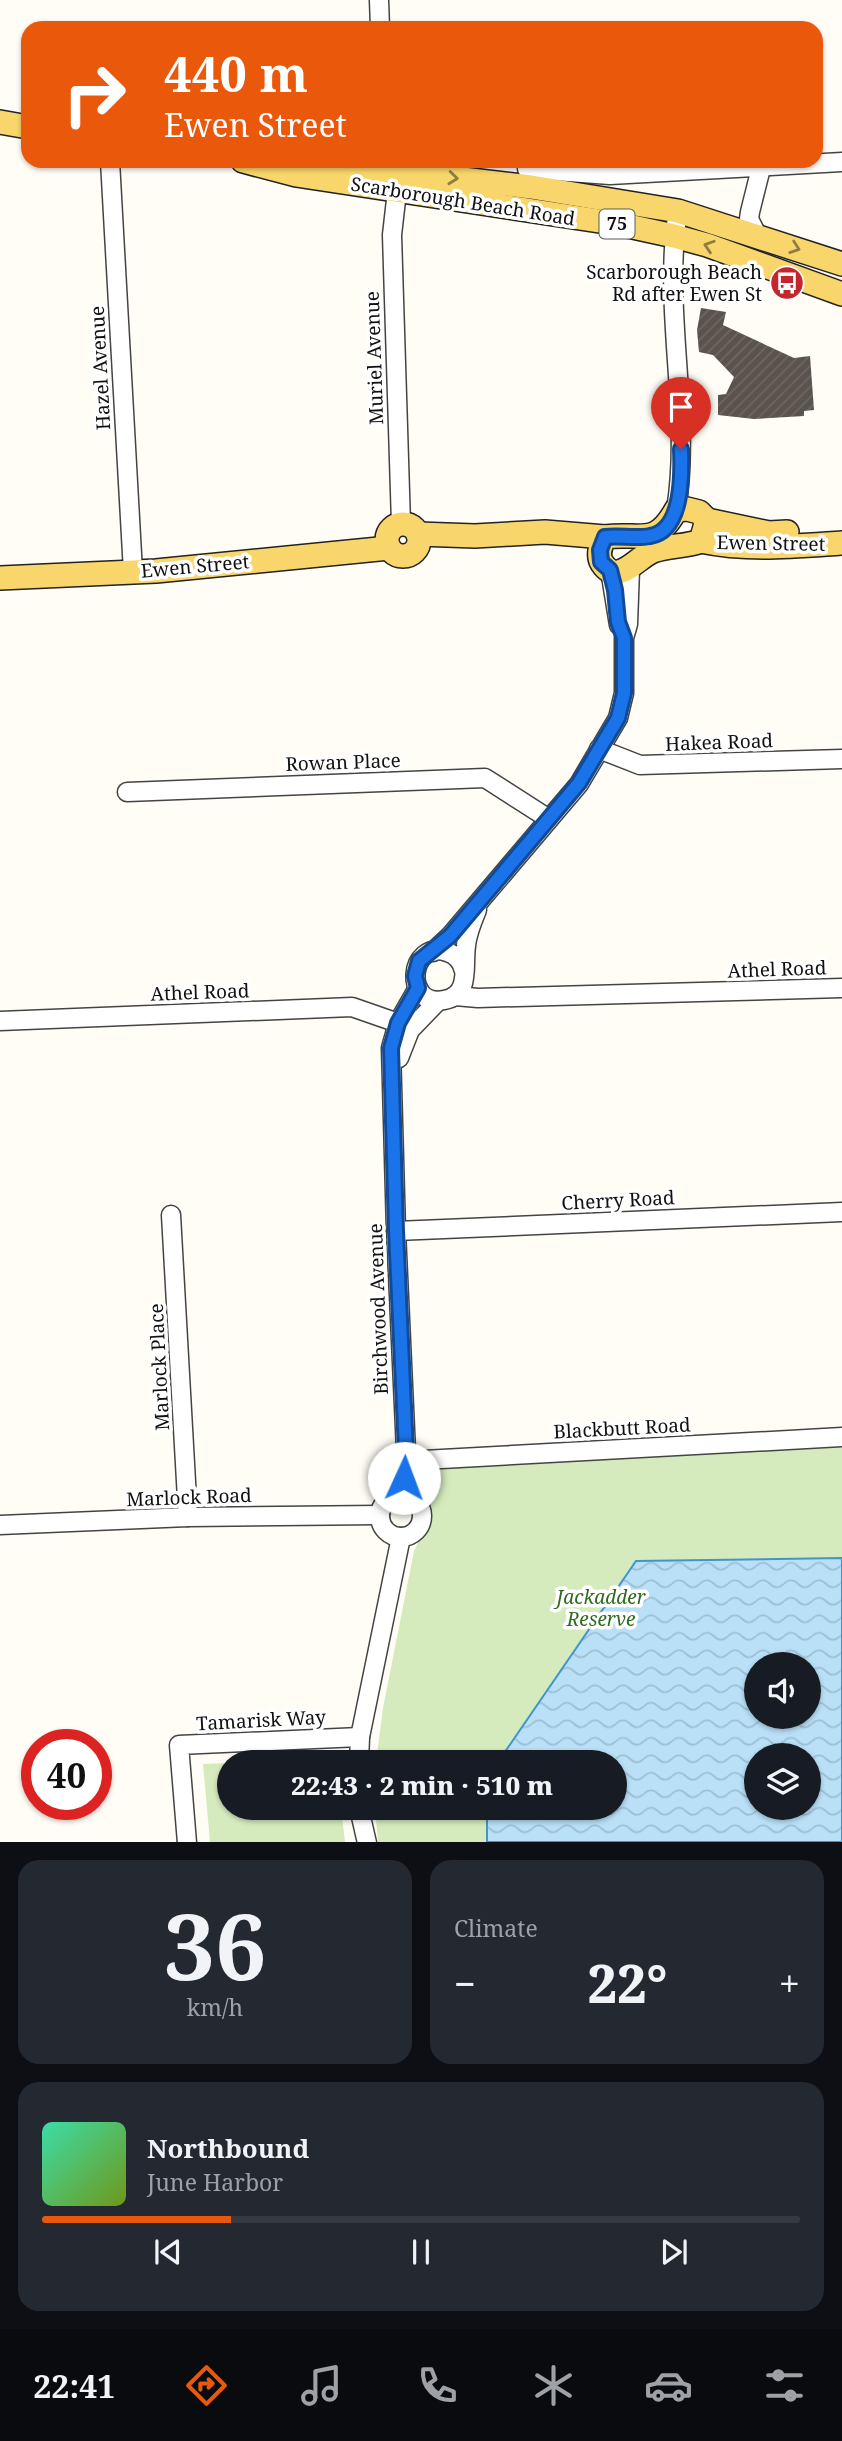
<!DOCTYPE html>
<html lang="en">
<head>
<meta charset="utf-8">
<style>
	:root { --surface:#171b24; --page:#242831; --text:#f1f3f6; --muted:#9ea1a6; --line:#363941; --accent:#ea580c }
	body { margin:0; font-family:"Noto Serif",serif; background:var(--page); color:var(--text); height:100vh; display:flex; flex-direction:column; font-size:26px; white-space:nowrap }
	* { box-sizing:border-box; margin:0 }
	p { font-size:23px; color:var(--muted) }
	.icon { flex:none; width:38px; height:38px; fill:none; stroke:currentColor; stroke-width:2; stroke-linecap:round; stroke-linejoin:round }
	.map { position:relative; height:1842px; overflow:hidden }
	.sheet { display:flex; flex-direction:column; gap:18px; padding:18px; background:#0d0f14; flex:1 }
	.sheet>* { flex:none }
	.top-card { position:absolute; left:21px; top:21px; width:802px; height:147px; border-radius:21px; box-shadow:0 2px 5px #0004; background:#ea580c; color:#fff; overflow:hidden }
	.fabs { position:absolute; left:744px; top:1652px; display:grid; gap:14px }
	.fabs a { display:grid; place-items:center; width:77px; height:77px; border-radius:50%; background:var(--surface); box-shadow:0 2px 5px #0004; font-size:35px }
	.speed { position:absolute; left:21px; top:1729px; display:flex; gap:14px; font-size:35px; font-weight:700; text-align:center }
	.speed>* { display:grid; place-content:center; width:91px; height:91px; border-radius:50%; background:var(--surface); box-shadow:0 2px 5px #0004; line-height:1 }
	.speed .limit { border:10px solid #d22; background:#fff; color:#111 }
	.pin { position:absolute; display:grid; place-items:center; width:60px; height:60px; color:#fff; margin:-72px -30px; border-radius:50% 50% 50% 0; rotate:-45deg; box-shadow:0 0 7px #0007 }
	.pin .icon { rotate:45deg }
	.me { position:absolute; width:77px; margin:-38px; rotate:2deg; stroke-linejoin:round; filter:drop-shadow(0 0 5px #0008) }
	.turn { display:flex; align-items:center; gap:24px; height:147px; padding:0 28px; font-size:32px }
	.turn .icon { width:91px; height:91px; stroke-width:2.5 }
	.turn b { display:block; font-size:49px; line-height:60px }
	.big { font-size:52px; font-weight:800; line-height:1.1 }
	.sheet .widget { flex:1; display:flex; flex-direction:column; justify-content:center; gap:10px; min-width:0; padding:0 24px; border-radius:21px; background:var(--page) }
	.sheet .dial { align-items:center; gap:0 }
	.dial b { font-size:91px; line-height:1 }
	.song { display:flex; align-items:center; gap:21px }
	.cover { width:84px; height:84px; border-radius:10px; background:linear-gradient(135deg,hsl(160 70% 55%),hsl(80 70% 35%)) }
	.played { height:7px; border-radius:4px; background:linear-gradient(90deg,var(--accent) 25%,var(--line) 25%) }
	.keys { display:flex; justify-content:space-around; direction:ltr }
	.heat { display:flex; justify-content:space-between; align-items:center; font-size:38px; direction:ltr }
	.sheet .tiles { flex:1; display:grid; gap:18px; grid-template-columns:1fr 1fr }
	.widget:last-child { grid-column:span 2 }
	.trip { position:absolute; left:217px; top:1750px; width:410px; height:70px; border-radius:35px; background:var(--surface); box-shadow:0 2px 5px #0004; font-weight:800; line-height:70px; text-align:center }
	.menu { display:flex; height:112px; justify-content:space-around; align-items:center; background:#090b0e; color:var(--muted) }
	.menu .icon { width:49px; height:49px }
	.menu .selected { color:var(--accent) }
	.menu b { font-size:32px; color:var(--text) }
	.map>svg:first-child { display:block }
	.park { fill:#d5ebbd; fill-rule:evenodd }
	.water { fill:url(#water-waves); stroke:#3f96cf; stroke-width:2; fill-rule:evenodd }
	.building { fill:url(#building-hatch) }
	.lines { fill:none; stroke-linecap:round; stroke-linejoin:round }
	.minor-casing { stroke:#444; stroke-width:21 }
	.major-casing { stroke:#222; stroke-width:26 }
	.minor { stroke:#fff; stroke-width:18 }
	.major { stroke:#f9d66b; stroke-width:23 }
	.oneway { stroke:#917d42 }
	.route-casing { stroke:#114b97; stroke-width:18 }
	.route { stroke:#1a73e8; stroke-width:12 }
	.labels { text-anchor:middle; stroke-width:7; stroke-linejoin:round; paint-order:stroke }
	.shield { fill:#fff; stroke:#585858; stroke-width:2 }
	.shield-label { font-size:18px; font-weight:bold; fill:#111 }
	.street-label { font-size:19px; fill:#111; stroke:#fff }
	.poi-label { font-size:19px; fill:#111; stroke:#fff; text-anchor:end }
	.park-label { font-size:19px; font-style:italic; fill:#2f6b1f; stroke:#fff }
</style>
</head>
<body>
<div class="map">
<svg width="842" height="1843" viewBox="0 0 842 1843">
	<defs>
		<pattern id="water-waves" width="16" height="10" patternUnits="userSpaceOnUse" patternTransform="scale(1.75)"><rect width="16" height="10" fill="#b9e0f7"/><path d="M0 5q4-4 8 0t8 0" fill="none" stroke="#9ebfd3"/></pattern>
		<pattern id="building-hatch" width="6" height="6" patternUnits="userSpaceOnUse" patternTransform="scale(1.75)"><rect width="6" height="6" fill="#5a524d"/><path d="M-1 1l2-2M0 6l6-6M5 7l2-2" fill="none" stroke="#6d6662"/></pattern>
	</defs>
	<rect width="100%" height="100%" fill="#fffdf5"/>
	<g class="park">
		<path d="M842 1447V1842H378L375 1808H614V1762H376L383 1708 414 1551 430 1517 421 1484 432 1471 483 1461ZM756 1664H808V1717H756ZM756 1755H808V1808H756Z"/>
		<polygon points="341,1757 340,1762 238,1762"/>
		<polygon points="229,1763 229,1808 341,1808 345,1842 210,1842 203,1764"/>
	</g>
	<path class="water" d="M842 1558V1842H487V1808H614V1762H498L636 1561ZM756 1664H808V1717H756ZM756 1755H808V1808H756Z"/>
	<polygon class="building" points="701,308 726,312 723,325 794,358 810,356 814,410 804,411 804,416 754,419 718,415 718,395 726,394 734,377 713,355 699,352 697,330"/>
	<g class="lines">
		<g class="minor-casing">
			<g id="minor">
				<polyline points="379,0 380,28"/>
				<polyline points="110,161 133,572"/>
				<polyline points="527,169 610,175 842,162"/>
				<polyline points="397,191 392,235 401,524"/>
				<polyline points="757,235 749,219 750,212 761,168"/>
				<path d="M676 510C692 412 662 310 678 211"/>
				<polyline points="610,570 619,625"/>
				<polyline points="599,749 640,765 842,759"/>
				<polyline points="127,792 485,778 549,819"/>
				<polyline points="433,952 450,936 579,784 618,718 624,693 624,638 628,624 630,569"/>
				<path d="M464 971C462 962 457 955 447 952 408 939 403 1008 444 1000 471 996 463 966 466 946 467 934 472 922 477 910"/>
				<polyline points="455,996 478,998 842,988"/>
				<polyline points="0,1021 352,1007 398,1023"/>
				<polyline points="399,1058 410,1030 438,1001"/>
				<polyline points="171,1215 188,1517"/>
				<polyline points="396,1231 842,1212"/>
				<polyline points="405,1461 842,1437"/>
				<polyline points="403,1494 406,1451 396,1231 391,1048 398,1023 418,988"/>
				<circle cx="401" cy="1516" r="21"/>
				<polyline points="0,1525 188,1517 380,1515"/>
				<polyline points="359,1762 360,1737 401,1537"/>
				<polyline points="359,1808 367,1843"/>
				<polyline points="187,1843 179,1745 360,1737"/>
			</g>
		</g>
		<g class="major-casing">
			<g id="major">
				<polyline points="0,122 28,127"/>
				<polyline points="243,161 296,175 619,224 674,236 707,245 842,294"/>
				<polyline points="311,161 531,187 678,211 842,264"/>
				<path d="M687 509 699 512 707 520 701 541C685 547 669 545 653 551 637 557 618 587 602 563 597 555 601 544 605 537 641 532 655 548 676 510Z"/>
				<polyline points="707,520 769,533 787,532"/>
				<circle cx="403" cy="540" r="16"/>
				<polyline points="418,534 475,536 545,532 605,537"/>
				<path d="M701 541C747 551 796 546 842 543"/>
				<polyline points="0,578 156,571 389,548"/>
			</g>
		</g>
		<use href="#minor" class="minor"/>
		<use href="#major" class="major"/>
	</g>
	<defs><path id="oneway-chevron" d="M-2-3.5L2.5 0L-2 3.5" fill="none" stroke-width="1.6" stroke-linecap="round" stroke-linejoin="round" transform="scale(1.75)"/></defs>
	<g class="oneway">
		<use href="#oneway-chevron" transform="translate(453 178) rotate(6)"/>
		<use href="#oneway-chevron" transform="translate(709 246) rotate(-162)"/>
		<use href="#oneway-chevron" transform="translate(795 248) rotate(19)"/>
	</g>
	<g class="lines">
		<g class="route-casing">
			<path id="route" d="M404 1478 406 1451 396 1231 391 1048 398 1023 418 988 415 976 419 961 450 936 579 783 618 718 624 693V638L618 622 615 590 610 570 601 562 600 550 605 537C620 535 635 539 650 536 683 531 682 474 681 449"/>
		</g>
		<use href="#route" class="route"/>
	</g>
	<defs>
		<g id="bus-disc" transform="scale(1.75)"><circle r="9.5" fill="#c4262e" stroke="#fff"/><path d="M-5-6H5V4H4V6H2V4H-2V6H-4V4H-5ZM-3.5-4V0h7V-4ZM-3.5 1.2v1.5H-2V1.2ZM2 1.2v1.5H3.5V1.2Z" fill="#fff"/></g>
	</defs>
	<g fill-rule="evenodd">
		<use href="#bus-disc" x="787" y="283"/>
	</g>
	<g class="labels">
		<rect class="shield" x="599.5" y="209.5" width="35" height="29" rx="5"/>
		<g class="shield-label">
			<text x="617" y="230">75</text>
		</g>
		<g class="street-label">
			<text transform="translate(463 201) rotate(9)" y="7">Scarborough Beach Road</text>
			<text transform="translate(374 358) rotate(-92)" y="7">Muriel Avenue</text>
			<text transform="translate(100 368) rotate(-93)" y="7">Hazel Avenue</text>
			<text transform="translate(771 543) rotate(1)" y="7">Ewen Street</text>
			<text transform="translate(195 566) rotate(-5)" y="7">Ewen Street</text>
			<text transform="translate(719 742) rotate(-2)" y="7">Hakea Road</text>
			<text transform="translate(343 762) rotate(-2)" y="7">Rowan Place</text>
			<text transform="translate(777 969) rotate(-2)" y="7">Athel Road</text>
			<text transform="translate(200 992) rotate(-2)" y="7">Athel Road</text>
			<text transform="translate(618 1200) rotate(-3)" y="7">Cherry Road</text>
			<text transform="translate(378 1309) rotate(-92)" y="7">Birchwood Avenue</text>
			<text transform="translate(159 1367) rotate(-93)" y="7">Marlock Place</text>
			<text transform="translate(622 1428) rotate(-3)" y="7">Blackbutt Road</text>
			<text transform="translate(189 1497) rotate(-2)" y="7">Marlock Road</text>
			<text transform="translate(261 1720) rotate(-3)" y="7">Tamarisk Way</text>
		</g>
		<g class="poi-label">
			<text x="762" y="279">Scarborough Beach<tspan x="762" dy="22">Rd after Ewen St</tspan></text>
		</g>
		<g class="park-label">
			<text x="601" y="1604">Jackadder<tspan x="601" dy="22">Reserve</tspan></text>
		</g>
	</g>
</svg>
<div class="fabs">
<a><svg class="icon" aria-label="sound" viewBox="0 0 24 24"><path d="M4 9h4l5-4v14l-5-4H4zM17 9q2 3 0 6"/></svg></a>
<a><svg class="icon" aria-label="layers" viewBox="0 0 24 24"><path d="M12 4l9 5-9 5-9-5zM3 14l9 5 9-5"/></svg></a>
</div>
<div class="speed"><div class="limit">40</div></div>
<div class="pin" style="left:681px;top:449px;background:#d93025"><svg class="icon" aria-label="arrive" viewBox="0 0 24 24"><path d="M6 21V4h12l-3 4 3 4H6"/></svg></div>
<svg class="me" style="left:404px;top:1478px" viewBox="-20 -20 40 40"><circle r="19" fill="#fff"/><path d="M0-13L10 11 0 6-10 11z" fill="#1a73e8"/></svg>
<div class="trip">22:43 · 2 min · 510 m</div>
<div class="top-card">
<div class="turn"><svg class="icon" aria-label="right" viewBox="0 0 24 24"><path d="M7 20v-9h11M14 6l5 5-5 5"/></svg><div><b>440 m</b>Ewen Street</div></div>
</div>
</div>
<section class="sheet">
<div class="tiles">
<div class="widget dial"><b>36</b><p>km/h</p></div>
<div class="widget"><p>Climate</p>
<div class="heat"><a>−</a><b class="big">22°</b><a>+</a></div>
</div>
<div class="widget">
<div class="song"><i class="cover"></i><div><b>Northbound</b><p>June Harbor</p></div></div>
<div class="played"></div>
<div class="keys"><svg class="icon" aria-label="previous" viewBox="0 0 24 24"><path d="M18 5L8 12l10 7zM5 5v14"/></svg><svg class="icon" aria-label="pause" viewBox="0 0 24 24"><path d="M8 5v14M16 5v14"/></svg><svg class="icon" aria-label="next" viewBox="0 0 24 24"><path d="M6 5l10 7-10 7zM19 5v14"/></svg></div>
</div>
</div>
</section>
<nav class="menu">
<b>22:41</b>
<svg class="icon selected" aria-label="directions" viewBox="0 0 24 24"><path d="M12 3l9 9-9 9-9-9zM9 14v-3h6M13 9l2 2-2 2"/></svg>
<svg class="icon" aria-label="music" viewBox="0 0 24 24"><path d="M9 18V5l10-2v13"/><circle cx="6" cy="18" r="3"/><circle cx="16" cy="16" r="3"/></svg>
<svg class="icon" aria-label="phone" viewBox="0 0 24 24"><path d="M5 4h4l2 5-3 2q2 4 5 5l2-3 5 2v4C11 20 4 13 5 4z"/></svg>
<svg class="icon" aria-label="climate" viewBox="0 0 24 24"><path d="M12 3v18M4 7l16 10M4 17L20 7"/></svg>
<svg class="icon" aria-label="car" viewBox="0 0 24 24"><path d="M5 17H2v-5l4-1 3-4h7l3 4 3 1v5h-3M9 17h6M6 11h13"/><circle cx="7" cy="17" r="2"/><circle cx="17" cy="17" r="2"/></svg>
<svg class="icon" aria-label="filters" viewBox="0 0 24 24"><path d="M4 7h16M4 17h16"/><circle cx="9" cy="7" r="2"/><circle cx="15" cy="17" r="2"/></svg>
</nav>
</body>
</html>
